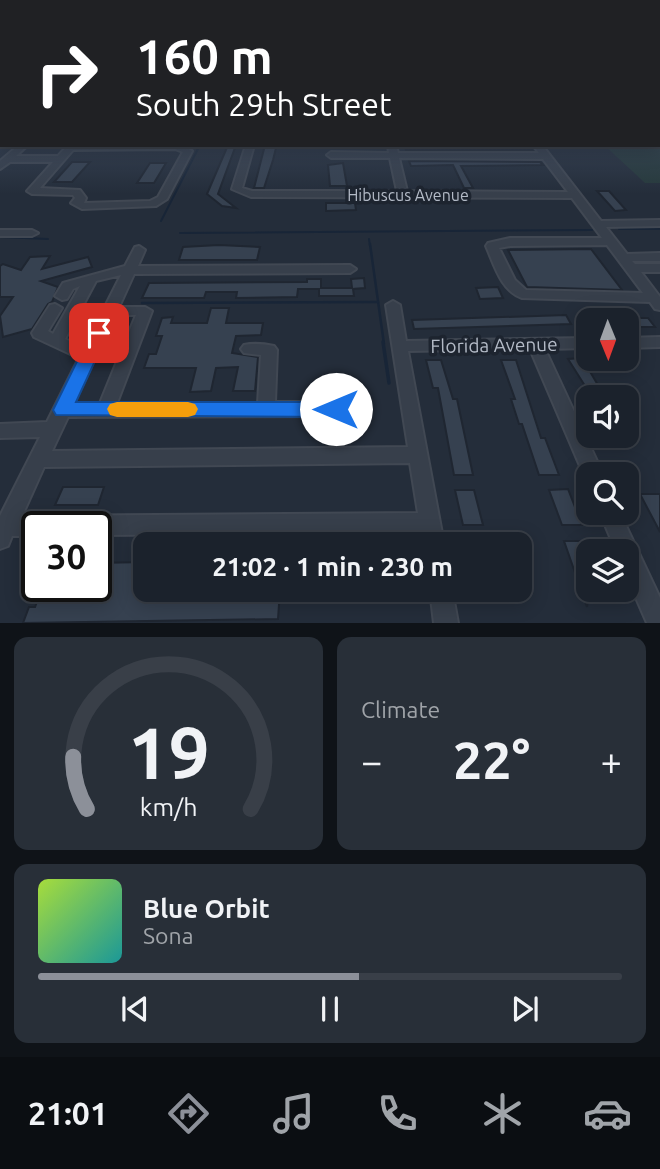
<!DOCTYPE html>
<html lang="en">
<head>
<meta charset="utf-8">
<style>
	:root { --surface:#1b222c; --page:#282f38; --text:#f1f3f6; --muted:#a0a4a9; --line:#393f48; --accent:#8c9099 }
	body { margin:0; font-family:Ubuntu,sans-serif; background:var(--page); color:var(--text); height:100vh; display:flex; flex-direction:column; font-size:26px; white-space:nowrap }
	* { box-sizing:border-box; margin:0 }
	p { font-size:23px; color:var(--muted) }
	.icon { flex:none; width:38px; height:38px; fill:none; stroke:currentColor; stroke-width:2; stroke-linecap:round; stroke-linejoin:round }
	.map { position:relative; height:623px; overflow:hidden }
	.details { display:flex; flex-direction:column; gap:14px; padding:14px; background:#0f1318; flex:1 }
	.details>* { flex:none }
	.hud { position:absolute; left:0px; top:0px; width:662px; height:147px; box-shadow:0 4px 18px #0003,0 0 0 2px var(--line); background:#202124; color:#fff; overflow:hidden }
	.needle { width:46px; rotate:179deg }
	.fabs { position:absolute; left:576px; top:308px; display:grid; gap:14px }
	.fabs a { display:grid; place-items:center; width:63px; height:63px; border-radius:14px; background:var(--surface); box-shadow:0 4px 18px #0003,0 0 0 2px var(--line); font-size:35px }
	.speed { position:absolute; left:21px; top:511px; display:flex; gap:14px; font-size:35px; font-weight:700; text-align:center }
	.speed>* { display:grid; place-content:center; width:91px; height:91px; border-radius:50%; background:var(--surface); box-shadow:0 4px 18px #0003,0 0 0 2px var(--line); line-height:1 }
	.speed .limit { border:4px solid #111; border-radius:10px; background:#fff; color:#111 }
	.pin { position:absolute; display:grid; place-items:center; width:60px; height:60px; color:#fff; margin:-30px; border-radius:14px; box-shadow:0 4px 10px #0006 }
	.me { position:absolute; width:77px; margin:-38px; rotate:270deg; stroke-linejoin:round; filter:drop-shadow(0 0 5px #0008) }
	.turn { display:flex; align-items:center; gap:24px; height:147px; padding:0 21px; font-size:32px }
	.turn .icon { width:91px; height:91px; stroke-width:2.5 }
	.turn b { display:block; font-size:49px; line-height:60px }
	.big { font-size:52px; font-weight:700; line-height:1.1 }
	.details .card { flex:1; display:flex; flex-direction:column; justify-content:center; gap:10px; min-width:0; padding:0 24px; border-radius:14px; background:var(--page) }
	.details .dial { align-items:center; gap:0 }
	.dial svg { height:182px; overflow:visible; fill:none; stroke:var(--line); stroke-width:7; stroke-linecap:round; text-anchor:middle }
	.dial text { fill:var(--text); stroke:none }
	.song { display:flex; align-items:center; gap:21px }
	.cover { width:84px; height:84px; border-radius:10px; background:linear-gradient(135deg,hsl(80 70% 55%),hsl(180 70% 35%)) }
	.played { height:7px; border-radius:4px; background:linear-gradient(90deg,var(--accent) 55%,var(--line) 55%) }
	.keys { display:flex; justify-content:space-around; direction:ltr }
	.heat { display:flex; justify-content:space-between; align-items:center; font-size:38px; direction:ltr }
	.details .tiles { flex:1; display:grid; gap:14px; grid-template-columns:1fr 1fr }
	.card:last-child { grid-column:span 2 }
	.trip { position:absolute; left:133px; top:532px; width:399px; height:70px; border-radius:14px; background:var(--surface); box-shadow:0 4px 18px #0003,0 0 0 2px var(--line); font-weight:700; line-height:70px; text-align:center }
	.menu { display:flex; height:112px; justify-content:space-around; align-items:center; background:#0b0e12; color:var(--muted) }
	.menu .icon { width:49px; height:49px }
	.menu .on { color:var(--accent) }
	.menu b { font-size:32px; color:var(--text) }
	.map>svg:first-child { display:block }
	.green { fill:#26393b }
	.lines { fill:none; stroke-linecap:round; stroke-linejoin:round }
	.stream-far2 { stroke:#182537; stroke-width:2 }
	.stream-far1 { stroke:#182537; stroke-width:2.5 }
	.stream { stroke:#182537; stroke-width:3.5 }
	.building { fill:#364150; stroke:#1f2631; stroke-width:2 }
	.minor-casing { stroke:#414853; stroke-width:4 }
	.minor { fill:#373f4b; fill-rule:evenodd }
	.route { fill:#1a73e8; stroke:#114b97; stroke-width:2 }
	.slow { fill:#f59e0b }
	.labels { text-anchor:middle; stroke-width:7; stroke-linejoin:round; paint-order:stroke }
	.far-street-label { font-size:16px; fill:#b3bac6; stroke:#1d242f }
	.street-label { font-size:19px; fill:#b3bac6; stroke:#1d242f }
</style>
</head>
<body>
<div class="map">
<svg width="660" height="623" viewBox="0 0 660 623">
	<rect width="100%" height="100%" fill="#242d3a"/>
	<polygon class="green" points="660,142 660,183 645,183 604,145 660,145"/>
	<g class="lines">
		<g class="stream-far2">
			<polyline points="161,221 200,145"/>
			<polyline points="619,229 660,229"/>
			<polyline points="180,233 592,230"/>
			<polyline points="0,237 48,239"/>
			<polyline points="369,239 370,246"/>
		</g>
		<g class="stream-far1">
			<polyline points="370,244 384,344"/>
			<polyline points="142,303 378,302"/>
		</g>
		<polyline class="stream" points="383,342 389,383"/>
	</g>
	<g class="building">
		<polygon points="228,145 236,145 218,194 236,208 222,206 207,194"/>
		<polygon points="265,145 276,148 273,160 264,188 254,188"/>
		<polygon points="405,147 529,148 532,150 406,150"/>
		<polygon points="409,161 540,162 543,165 461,166 473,188 464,188 453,165 411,166"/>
		<polygon points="72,162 90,162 72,182 54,182"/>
		<polygon points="150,163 166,163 154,183 137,183"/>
		<polygon points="343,163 347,186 330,186 328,165"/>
		<polygon points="597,191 609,191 626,210 615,211"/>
		<polygon points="326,203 355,203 356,210 326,211"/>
		<polygon points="219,245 260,247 257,260 179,260 183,247"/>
		<polygon points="591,249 622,290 527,287 508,250"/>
		<polygon points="50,256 42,269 88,257 92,267 41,281 58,287 52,302 48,304 32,329 3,337 0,316 13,297 0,297 0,266 3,264 21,270 30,257"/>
		<polygon points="364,278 365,288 353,289 354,296 319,296 319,289 298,289 297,297 236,298 237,292 206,292 204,298 142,298 149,283 307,282 307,279 321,279 321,288 352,288 351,279"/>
		<polygon points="498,287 503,298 480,299 476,288"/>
		<polygon points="211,308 229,308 226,323 263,323 261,335 236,336 232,353 258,357 255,391 233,391 238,367 216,368 211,391 190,392 196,368 144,368 149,354 156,354 162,336 156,336 162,318 173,317 171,323 207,323"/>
		<polygon points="566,315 571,324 414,329 412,320"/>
		<polygon points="622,318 648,318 655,327 628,327 626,320"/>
		<polygon points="582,358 605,397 592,397 568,359"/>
		<polygon points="426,360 441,360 453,399 457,399 473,475 454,475 438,388 433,388"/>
		<polygon points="501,360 516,360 541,438 545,438 559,475 539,475 522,424 519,424 511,399 515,399"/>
		<polygon points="63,487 104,487 98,505 55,505"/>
		<polygon points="568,489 582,525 562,525 549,490"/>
		<polygon points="455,490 474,490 483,525 463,525"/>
		<polygon points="640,494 660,494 660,532"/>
		<polygon points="564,541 585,541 588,590 603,590 607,599 588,599 587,607"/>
		<polygon points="145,562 145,590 280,590 278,619 23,623 29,607 35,607 43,586 96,586 96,563"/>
		<polygon points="480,590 502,590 504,600 482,600"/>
	</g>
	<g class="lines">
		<g class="minor-casing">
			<g id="minor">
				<rect x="0" y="112" width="2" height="4"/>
				<polygon points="0,140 2,140 3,145 0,146"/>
				<path d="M19 145H28L16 156H58L68 145H182L192 151 167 199 156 206 82 209 71 203 75 198 73 195 32 194 27 191 53 162H10L0 169V161ZM175 149 183 152 158 197 150 201 84 203 86 198 80 190 40 188 73 150Z"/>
				<path d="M246 145H254L242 188 252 191H397L390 158H331L327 155 331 152 389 153 388 145H396L398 153H539L533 145H542L601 221 660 220V226L606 227 627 254 660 253V261H632L635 264H660V272H641L660 297V310L655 309 650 302 522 298C501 291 494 264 486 246L488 243 510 238H602L572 198 251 197 232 189ZM399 158 543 159 568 192 407 191ZM607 245 643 293 526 290 515 280 499 248 510 246Z"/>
				<polygon points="0,230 32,230 38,233 32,236 0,236"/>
				<path d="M139 246 145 250 138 266 350 265 356 269 350 273 134 274 119 307H145L152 311 117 403H258L261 355 244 353 241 349 244 345C253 343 265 344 274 346L277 350 275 402H336L342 404 345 409 342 414 336 416 68 417 52 451 408 447 386 305 393 301 400 305 406 341 588 338V348L545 349 603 474H588V481L586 480 530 349 408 351 444 544H422L421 533 96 535V527H37V536H12L8 546 0 549V516L40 437 0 438V424L47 422 79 358 34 337 32 333 50 305 55 304 62 308 48 331 53 334 80 286 73 289 67 299 62 300 55 296 63 283 125 266 135 247ZM121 275 84 348 65 339 96 281ZM115 315H136L100 403H74ZM410 463 418 513 22 516 44 467Z"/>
				<polygon points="660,337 660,347 626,348 626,338"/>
				<polygon points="600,513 620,513 660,598 660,623 647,623 626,575 626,551 616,551"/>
				<polygon points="430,590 452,590 458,623 434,623"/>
			</g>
		</g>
		<use href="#minor" class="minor"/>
	</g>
	<linearGradient id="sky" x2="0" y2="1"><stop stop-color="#141920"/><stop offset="0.55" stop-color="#3f4c60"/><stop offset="1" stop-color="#3f4c60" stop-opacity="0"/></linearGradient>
	<rect width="660" height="194" fill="url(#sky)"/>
	<polygon class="route" points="99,328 108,333 76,402 336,402 343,404 345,409 343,415 336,417 56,415 53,410 91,333"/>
	<polygon class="slow" points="117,402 188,402 195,404 198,409 195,415 188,417 117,417 110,415 107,409 110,404"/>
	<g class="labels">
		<g class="far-street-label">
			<text x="408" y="201">Hibuscus Avenue</text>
		</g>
		<g class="street-label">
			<text transform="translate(494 345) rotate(-1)" y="7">Florida Avenue</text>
		</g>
	</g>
</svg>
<div class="fabs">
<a><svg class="needle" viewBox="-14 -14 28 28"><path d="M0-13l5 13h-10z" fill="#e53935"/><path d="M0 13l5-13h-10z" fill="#a0a4a9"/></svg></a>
<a><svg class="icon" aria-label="sound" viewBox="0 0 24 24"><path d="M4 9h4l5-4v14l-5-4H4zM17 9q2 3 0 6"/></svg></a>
<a><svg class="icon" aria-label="search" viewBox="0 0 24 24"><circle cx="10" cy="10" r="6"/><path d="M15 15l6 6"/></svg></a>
<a><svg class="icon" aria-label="layers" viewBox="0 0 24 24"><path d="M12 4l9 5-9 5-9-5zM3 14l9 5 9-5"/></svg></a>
</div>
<div class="speed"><div class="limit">30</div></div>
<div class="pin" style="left:99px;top:333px;background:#d93025"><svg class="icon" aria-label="arrive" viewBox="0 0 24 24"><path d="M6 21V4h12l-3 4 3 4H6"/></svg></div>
<svg class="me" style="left:336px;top:409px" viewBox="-20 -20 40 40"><circle r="19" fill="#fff"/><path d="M0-13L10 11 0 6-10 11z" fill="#1a73e8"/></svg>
<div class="trip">21:02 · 1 min · 230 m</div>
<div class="hud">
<div class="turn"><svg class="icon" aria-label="right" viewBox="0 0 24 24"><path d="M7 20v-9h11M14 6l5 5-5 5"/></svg><div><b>160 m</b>South 29th Street</div></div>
</div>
</div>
<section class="details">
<div class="tiles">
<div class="card dial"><svg viewBox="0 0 100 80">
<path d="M14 69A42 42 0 1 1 86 69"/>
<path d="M14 69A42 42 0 0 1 8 46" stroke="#8c9099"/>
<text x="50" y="56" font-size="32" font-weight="700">19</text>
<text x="50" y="72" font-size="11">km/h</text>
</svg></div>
<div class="card"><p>Climate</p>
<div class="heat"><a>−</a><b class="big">22°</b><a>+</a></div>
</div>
<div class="card">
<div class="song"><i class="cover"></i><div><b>Blue Orbit</b><p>Sona</p></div></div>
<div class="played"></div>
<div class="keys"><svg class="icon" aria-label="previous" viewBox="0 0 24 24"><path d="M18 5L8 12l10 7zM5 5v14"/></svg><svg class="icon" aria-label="pause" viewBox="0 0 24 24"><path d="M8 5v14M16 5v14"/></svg><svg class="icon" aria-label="next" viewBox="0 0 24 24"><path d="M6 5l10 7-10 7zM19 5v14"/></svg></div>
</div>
</div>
</section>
<nav class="menu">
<b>21:01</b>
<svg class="icon on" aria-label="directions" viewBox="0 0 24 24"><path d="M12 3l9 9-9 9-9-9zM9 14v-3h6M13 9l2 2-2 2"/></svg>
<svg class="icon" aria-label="music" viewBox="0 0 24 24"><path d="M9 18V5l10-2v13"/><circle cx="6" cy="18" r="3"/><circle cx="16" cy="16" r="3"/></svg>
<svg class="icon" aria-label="phone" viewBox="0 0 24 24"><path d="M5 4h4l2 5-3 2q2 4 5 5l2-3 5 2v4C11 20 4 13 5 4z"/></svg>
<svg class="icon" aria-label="climate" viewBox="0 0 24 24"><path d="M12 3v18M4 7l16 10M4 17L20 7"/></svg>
<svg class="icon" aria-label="car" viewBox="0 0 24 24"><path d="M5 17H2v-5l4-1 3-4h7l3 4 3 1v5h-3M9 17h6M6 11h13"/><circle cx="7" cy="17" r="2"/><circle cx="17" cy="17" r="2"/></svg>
</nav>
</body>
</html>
